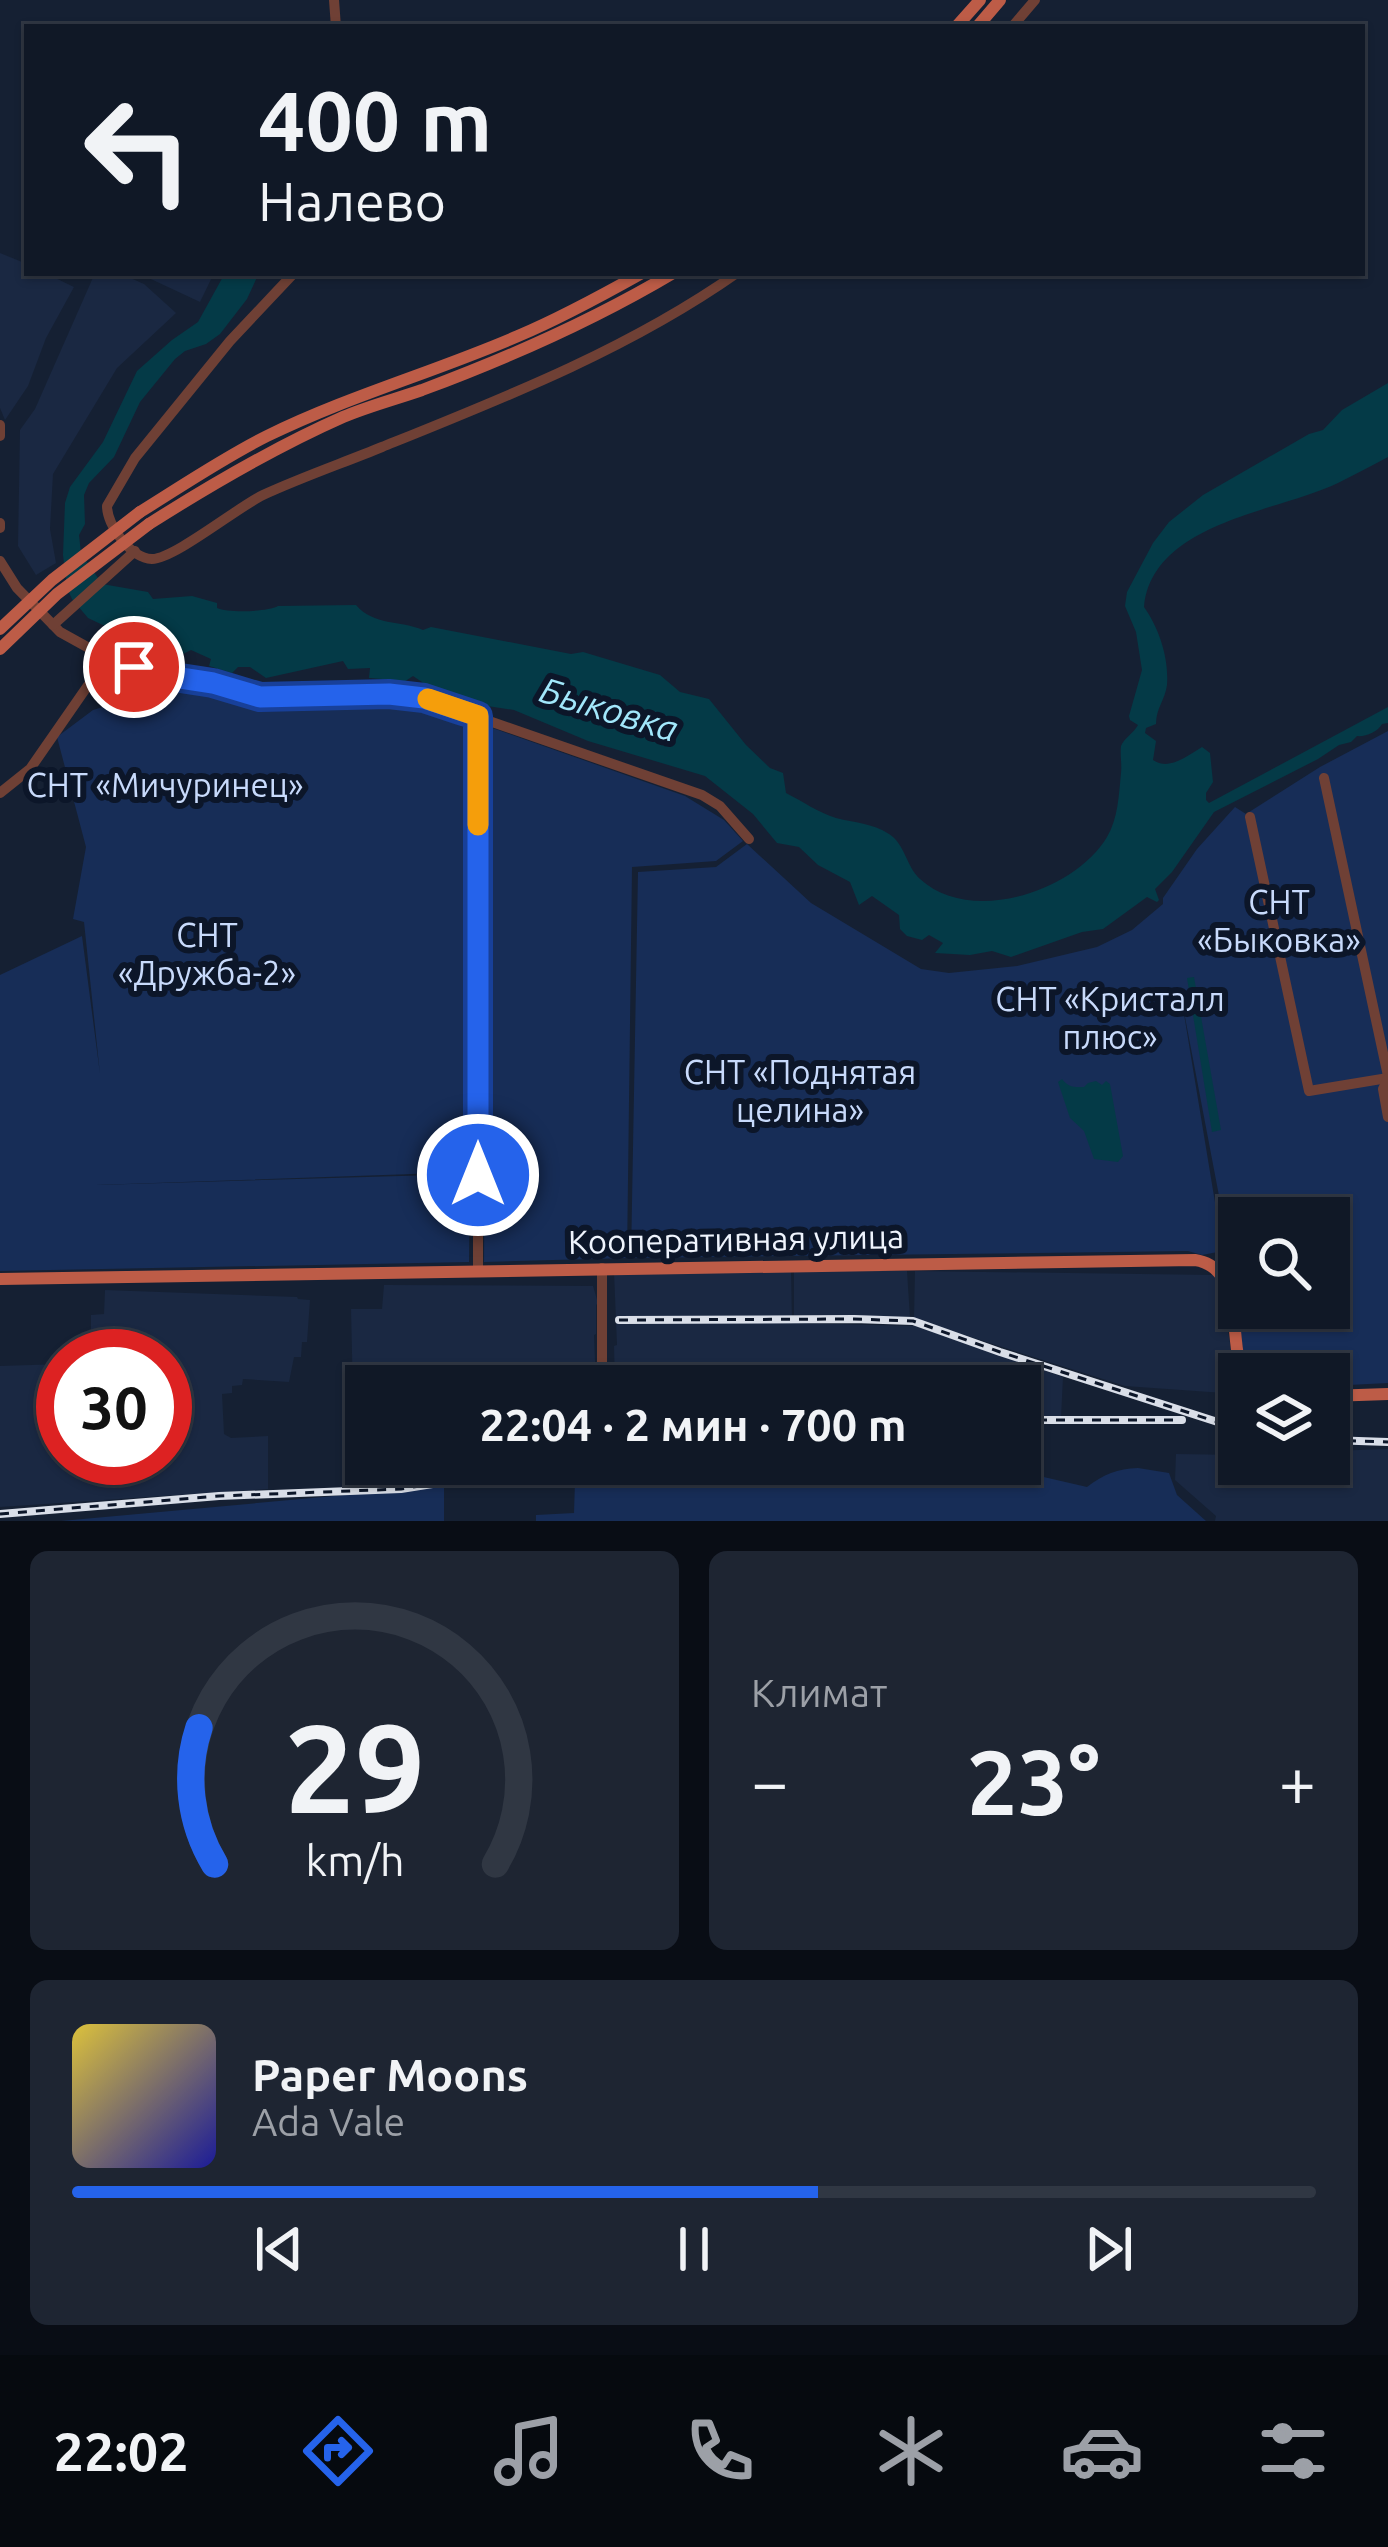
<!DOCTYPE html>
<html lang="ru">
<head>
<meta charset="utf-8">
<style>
	:root { --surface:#101826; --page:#1e2532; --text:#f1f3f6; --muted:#9ca0a7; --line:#303743; --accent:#2563eb }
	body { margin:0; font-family:Ubuntu,sans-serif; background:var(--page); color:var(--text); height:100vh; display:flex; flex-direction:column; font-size:45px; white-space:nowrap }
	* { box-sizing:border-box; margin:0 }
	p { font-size:39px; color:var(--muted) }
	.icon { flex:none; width:66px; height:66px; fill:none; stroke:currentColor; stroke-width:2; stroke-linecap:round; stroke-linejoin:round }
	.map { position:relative; height:1521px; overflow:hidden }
	.panel { display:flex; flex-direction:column; gap:30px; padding:30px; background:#090d15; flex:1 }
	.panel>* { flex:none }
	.hud { position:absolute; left:24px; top:24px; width:1341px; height:252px; border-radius:0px; box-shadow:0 3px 9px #0004,0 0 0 3px var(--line); background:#101826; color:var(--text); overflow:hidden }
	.buttons { position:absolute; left:1218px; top:1197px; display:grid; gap:24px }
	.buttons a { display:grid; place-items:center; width:132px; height:132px; border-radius:0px; background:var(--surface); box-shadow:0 3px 9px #0004,0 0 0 3px var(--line); font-size:60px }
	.speed { position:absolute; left:36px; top:1329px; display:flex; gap:24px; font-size:60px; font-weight:700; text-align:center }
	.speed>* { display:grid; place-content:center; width:156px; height:156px; border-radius:50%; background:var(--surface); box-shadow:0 3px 9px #0004,0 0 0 3px var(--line); line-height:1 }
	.speed .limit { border:18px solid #d22; background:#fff; color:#111 }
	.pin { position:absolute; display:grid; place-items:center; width:102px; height:102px; color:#fff; margin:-51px; border:6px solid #fff; border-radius:50%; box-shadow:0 3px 12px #0007 }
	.me { position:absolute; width:132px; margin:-66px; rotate:0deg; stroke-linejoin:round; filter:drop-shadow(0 0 9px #0008) }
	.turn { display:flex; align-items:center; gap:42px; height:252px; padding:0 36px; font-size:54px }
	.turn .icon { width:156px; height:156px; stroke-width:2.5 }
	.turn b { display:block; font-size:84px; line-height:102px }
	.big { font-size:90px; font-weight:700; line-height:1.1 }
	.panel .widget { flex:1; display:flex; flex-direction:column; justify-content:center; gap:18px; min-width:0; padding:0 42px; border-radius:18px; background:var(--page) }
	.panel .dial { align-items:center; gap:0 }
	.dial svg { height:312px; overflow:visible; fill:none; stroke:var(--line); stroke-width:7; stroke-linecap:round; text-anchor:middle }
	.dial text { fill:var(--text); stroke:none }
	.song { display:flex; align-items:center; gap:36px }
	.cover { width:144px; height:144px; border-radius:18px; background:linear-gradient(135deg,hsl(50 70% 55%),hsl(240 70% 35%)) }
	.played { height:12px; border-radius:6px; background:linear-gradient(90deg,var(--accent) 60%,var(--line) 60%) }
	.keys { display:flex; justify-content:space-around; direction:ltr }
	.heat { display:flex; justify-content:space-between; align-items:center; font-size:66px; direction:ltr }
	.panel .tiles { flex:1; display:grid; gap:30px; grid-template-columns:1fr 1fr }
	.widget:last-child { grid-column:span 2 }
	.trip { position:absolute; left:345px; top:1365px; width:696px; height:120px; border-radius:0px; background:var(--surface); box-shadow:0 3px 9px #0004,0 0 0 3px var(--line); font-weight:700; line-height:120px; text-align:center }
	.dock { display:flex; height:192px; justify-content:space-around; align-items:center; background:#060a0f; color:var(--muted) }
	.dock .icon { width:84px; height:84px }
	.dock .selected { color:var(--accent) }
	.dock b { font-size:54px; color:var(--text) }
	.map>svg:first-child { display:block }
	.built { fill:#1a2842 }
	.green { fill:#172d57; fill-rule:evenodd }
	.water { fill:#043a47 }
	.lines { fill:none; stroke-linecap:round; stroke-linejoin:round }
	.minor { stroke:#6f4035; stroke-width:10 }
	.major { stroke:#bd5c47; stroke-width:12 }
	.rail-casing { stroke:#d9dee8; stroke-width:8 }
	.rail { stroke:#0c1629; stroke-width:3; stroke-dasharray:9; stroke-linecap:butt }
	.major-bridge { stroke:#bd5c47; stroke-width:12 }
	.route-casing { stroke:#184099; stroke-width:30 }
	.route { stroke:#2563eb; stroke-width:21 }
	.slow { stroke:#f59e0b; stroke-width:21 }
	.labels { text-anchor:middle; stroke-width:12; stroke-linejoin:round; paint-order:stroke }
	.park-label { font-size:33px; fill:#c8dafb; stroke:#0c1629 }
	.street-label { font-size:33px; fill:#eff4fd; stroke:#0c1629 }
	.water-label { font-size:36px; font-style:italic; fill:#a2e7fb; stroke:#0c1629 }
</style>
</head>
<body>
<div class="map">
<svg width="1388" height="1521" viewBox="0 0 1388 1521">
	<rect width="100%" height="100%" fill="#152033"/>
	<g class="built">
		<polygon points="0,253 27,264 27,273 45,273 74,287 46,338 28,386 5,420 0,408"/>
		<polygon points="95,273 119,273 144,284 176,313 117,368 53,474 50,529 56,563 36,575 18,546 20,430 35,409"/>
		<polygon points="138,273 214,273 200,302"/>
		<polygon points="791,1270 792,1323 916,1326 1063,1377 1061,1418 1020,1419 1020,1386 615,1386 614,1346 617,1345 614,1272"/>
		<polygon points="794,1270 907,1271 910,1318 794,1315"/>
		<polygon points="915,1271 1213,1275 1220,1280 1238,1394 1125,1386 914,1319"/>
		<polygon points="384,1285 593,1286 598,1303 596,1305 596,1334 594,1335 596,1386 366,1386 366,1397 353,1397 351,1309 382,1309"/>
		<polygon points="105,1290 297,1297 298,1299 310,1300 307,1342 302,1342 301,1357 294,1357 289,1382 243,1379 242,1385 232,1386 232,1393 222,1394 224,1434 231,1438 268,1436 268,1489 0,1507 0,1366 63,1364 63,1458 165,1458 165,1356 91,1356 91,1315 104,1314"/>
		<polygon points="1388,1449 1388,1521 1215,1521 1216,1516 1175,1480 1176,1454 1239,1455 1239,1464 1329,1464 1329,1451"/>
		<polygon points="718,1464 1019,1464 1017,1469 718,1470"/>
	</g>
	<g class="green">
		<polygon points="194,683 254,704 335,703 420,708 474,732 476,880 470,1172 96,1185 470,1174 469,1262 0,1271 0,975 82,936 100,1074 84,922 73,919 86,847 57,737 93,710 167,687"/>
		<polygon points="487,726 685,796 724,820 743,841 716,861 632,867 627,1258 484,1262"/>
		<path d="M1388 731V1383L1329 1386V1374H1254L1245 1367 1232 1264 1181 996 1223 1251 1202 1255 1188 1251 631 1258 638 872 716 867 747 844 811 903 921 969 949 973 1017 966 1097 947 1132 930 1163 904V898L1197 849 1235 807 1246 814 1320 767ZM1239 1218H1329V1308H1239Z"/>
		<path d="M1138 1468 1169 1473 1177 1495 1206 1521H536V1515L574 1513 575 1481 1035 1475 1087 1487C1104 1474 1117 1469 1138 1468Z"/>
		<polygon points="444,1486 444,1521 61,1521"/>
	</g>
	<g class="water">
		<path d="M225 273H259L247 299 220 334 206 344 185 351 175 359 140 402 114 457 89 483 84 495 85 524 79 535 81 553 102 584 148 592 153 599 192 596 217 603V608C228 613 267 612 278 606L356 605C374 626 400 620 423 630L431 627 571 654 583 652 660 675 680 692 709 699 746 745 770 768 783 773 786 793C802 801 819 813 836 818 855 823 872 823 889 834 905 844 906 866 920 879 971 926 1075 891 1107 837 1118 819 1119 794 1121 773 1122 766 1120 753 1121 746 1124 738 1134 733 1138 725L1130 720 1129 716 1142 670 1136 632 1125 606 1127 592 1153 543 1169 522 1203 495 1309 434 1323 430 1342 410 1388 383V457C1372 466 1355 474 1338 483 1278 512 1152 522 1144 607 1159 628 1169 658 1167 685 1165 700 1156 708 1156 724L1146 728 1145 733 1156 741 1153 760C1169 771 1187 756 1202 747L1210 753 1213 782 1206 793V800L1209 803 1388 707V723L1382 724C1378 732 1365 737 1357 736L1351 742 1339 745 1318 759 1214 812 1172 872 1155 889 1159 900 1157 902 1147 897 1103 929 1082 932 1011 957 992 951 970 955 935 953 943 943 929 935 922 940 907 936 900 929 899 915 872 896 859 905 850 882 818 865 799 847 777 843 753 814 705 776 588 741 514 710 455 701 446 690 428 693 422 682 413 676 401 684 395 680 369 678 370 668 348 669 343 661 266 678 250 667H238L232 673 209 666 211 659 191 650 183 654 145 645 139 634 122 626 107 627 88 618 72 599 67 588 63 555 65 503 70 487 103 442 137 371 172 340 198 322Z"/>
		<polygon points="1194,977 1221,1130 1212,1132 1187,978"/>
		<path d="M1062 1079C1069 1088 1074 1087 1084 1087L1088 1083 1096 1081 1102 1085 1106 1081 1110 1084 1123 1156 1118 1162 1094 1159 1084 1131 1070 1118 1058 1082Z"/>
	</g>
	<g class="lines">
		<g class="minor">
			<polyline points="334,0 336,27"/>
			<polyline points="1012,27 1035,0"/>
			<path d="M294 273 230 341 135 458 107 506C107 525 130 558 152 559 174 559 238 507 263 495 302 477 343 463 382 447 504 398 629 349 737 273"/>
			<polyline points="0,425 0,436"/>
			<polyline points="0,523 0,528"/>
			<polyline points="0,561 17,588 60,632 107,658 161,675 213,683 260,697 355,693 423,698 702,795 720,806 749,839"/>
			<polyline points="53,625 135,551"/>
			<polyline points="1324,778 1388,1076"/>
			<polyline points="0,793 30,769 107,658"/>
			<polyline points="1250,817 1309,1091 1388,1078"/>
			<polyline points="1388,1079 1383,1089 1388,1117"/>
			<polyline points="602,1268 602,1386"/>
			<polyline points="478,1271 478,716"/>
		</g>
		<g class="major">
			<polyline points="956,27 980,0"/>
			<polyline points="977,27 1000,0"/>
			<path d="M140 512C182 486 223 458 267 436 348 396 435 372 518 336 561 318 601 296 642 273"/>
			<path d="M149 524C212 484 275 447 343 417 369 406 396 399 422 390 508 358 594 320 673 273"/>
			<path d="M0 1279 1195 1260C1244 1267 1229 1338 1242 1374"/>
			<polyline points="1329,1396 1388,1394"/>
		</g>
		<g class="rail-casing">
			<g id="rail">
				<polyline points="619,1320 854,1319 913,1321 1000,1352 1227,1425"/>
				<polyline points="1020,1420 1182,1420"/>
				<polyline points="1329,1440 1388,1442"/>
				<polyline points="0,1514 219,1496 401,1489 445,1482 489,1464"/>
			</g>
		</g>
		<use href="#rail" class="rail"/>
		<g class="major-bridge">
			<polyline points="0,629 52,580 140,512"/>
			<polyline points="0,649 57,594 149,524"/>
		</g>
	</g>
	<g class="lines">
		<g class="route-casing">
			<polyline id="route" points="134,667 161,675 213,683 260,697 389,694 424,698 478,716 478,1175"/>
		</g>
		<use href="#route" class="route"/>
		<polyline class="slow" points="428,699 478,716 478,825"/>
	</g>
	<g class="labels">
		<g class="park-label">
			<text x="165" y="797">СНТ «Мичуринец»</text>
			<text x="1279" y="914">СНТ<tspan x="1279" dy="38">«Быковка»</tspan></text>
			<text x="207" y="947">СНТ<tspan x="207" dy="38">«Дружба-2»</tspan></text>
			<text x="1110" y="1011">СНТ «Кристалл<tspan x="1110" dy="38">плюс»</tspan></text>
			<text x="800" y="1084">СНТ «Поднятая<tspan x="800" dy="38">целина»</tspan></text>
		</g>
		<g class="street-label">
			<text transform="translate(736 1239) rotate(-1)" y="12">Кооперативная улица</text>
		</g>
		<g class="water-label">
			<text transform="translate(609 709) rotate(17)" y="13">Быковка</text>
		</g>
	</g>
</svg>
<div class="buttons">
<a><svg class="icon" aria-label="search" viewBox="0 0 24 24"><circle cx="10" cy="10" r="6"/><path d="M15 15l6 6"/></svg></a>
<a><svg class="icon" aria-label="layers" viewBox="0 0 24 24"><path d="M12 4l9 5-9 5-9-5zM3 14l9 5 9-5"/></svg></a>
</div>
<div class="speed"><div class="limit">30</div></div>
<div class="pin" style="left:134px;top:667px;background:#d93025"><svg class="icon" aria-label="arrive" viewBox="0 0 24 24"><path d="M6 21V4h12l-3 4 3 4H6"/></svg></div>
<svg class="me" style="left:478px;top:1175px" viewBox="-20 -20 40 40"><circle r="17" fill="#2563eb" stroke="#fff" stroke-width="3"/><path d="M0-11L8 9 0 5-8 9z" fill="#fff"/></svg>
<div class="trip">22:04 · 2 мин · 700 m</div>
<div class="hud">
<div class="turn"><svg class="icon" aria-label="left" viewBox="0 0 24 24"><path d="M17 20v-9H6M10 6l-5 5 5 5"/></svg><div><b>400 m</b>Налево</div></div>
</div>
</div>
<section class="panel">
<div class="tiles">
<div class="widget dial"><svg viewBox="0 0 100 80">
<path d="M14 69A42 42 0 1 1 86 69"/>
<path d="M14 69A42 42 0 0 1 10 34" stroke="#2563eb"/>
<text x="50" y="56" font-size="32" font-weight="700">29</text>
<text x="50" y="72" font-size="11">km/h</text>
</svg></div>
<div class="widget"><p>Климат</p>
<div class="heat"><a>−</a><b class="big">23°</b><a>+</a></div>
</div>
<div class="widget">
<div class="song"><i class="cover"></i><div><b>Paper Moons</b><p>Ada Vale</p></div></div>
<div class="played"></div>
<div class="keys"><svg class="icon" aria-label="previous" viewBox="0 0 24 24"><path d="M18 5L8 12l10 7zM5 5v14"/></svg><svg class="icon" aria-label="pause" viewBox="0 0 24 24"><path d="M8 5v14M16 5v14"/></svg><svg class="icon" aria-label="next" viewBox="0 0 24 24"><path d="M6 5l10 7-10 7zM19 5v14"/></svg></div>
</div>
</div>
</section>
<nav class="dock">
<b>22:02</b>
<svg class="icon selected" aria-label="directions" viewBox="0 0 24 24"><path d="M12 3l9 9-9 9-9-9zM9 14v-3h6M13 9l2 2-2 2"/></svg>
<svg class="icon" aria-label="music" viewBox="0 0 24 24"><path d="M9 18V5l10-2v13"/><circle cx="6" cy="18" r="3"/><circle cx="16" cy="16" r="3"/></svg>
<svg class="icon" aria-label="phone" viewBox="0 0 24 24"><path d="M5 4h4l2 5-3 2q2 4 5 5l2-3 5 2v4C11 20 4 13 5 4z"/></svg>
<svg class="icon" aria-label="climate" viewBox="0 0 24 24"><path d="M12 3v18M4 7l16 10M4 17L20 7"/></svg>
<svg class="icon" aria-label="car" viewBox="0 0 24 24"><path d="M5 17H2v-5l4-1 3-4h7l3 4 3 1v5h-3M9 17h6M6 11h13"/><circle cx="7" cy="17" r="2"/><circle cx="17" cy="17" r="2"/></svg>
<svg class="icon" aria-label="filters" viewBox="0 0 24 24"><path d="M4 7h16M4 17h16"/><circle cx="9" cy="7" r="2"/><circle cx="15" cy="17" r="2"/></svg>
</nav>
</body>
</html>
